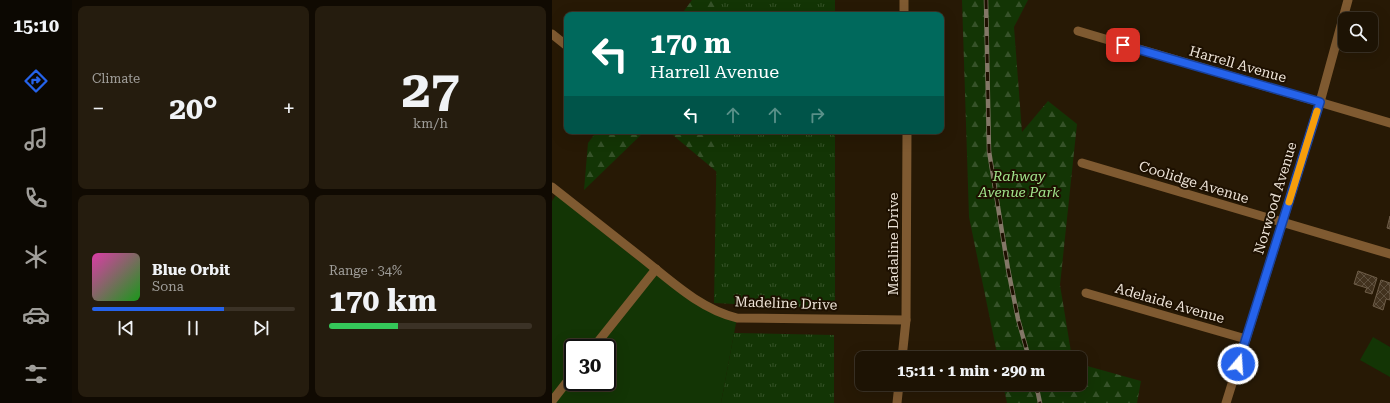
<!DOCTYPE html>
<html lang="en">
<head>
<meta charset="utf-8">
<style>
	:root { --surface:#1d1304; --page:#251c0e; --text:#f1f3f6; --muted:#a09e9a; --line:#3b3226; --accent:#2563eb }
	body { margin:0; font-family:"Roboto Serif",serif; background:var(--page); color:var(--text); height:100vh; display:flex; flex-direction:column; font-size:15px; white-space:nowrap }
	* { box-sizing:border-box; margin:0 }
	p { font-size:13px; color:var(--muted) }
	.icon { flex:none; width:22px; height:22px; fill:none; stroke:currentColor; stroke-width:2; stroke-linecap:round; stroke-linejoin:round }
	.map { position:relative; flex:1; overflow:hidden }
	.details { display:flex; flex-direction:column; gap:6px; padding:6px; background:#100a02; width:480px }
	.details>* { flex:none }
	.guide { position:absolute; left:12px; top:12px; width:380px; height:122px; border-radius:8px; box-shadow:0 4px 16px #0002,0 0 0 1px var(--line); background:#00695c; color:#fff; overflow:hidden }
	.controls { position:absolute; left:786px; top:12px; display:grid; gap:8px }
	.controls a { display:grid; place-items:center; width:40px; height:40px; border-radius:8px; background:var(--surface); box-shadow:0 4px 16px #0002,0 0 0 1px var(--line); font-size:20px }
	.speed { position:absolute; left:12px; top:339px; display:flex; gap:8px; font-size:20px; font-weight:700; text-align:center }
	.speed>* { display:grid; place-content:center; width:52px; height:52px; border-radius:50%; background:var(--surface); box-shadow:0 4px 16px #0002,0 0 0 1px var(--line); line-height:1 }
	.speed .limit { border:2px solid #111; border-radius:6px; background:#fff; color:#111 }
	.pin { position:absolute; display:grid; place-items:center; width:34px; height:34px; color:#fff; margin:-17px; border-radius:8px; box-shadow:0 2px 6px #0006 }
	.me { position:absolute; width:44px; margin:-22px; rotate:18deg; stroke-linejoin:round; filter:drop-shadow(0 0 3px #0008) }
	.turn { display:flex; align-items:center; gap:14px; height:84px; padding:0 20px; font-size:18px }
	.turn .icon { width:52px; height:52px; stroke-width:2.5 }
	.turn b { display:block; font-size:28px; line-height:34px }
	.lanes { display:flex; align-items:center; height:38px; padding:0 20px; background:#0003; justify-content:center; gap:20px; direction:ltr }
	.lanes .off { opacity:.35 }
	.big { font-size:30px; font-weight:700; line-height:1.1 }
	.details .card { flex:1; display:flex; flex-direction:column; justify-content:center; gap:6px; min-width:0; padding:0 14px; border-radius:8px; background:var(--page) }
	.details .dial { align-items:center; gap:0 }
	.dial b { font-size:52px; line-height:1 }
	.song { display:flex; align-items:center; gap:12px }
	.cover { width:48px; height:48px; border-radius:6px; background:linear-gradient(135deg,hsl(320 70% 55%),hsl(120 70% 35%)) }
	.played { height:4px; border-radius:2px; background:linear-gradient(90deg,var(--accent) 65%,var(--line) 65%) }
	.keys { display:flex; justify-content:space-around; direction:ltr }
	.heat { display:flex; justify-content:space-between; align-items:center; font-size:22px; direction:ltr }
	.charge { height:6px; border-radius:3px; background:linear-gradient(90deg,#34c759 34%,var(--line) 0) }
	.details .tiles { flex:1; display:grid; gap:6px; grid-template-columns:repeat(2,1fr) }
	.trip { position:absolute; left:303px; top:351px; width:232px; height:40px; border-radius:8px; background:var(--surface); box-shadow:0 4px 16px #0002,0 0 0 1px var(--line); font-weight:700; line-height:40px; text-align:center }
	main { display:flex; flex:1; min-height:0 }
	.dock { display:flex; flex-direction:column; width:72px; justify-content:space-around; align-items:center; background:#0c0802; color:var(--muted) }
	.dock .icon { width:28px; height:28px }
	.dock .active { color:var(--accent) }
	.dock b { font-size:18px; color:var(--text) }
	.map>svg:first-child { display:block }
	.grass { fill:url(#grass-tufts) }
	.forest { fill:url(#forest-firs) }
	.green { fill:#133505; fill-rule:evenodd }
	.building { fill:url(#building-cross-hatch); stroke:#6e5d48 }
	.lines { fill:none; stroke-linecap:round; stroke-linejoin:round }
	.minor { stroke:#7f5a31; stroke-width:9 }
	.rail-casing { stroke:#837767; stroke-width:4.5 }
	.rail { stroke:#1d1000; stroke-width:3; stroke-dasharray:9; stroke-linecap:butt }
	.route-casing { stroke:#184099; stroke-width:10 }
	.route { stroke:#2563eb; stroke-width:7 }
	.slow { stroke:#f59e0b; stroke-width:7 }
	.labels { text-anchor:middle; stroke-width:4; stroke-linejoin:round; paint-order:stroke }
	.street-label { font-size:14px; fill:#ede3d7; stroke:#1d1000 }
	.park-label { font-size:14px; font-style:italic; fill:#a2e58c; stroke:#1d1000 }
</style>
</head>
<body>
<main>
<nav class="dock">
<b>15:10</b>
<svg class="icon active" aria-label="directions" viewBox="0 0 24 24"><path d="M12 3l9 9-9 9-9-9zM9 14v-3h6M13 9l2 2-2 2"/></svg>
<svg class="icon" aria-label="music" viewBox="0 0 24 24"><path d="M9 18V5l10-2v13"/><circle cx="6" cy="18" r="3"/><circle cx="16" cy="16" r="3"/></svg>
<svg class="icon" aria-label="phone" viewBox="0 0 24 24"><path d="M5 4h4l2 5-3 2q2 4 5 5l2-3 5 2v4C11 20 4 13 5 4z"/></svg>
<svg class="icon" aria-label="climate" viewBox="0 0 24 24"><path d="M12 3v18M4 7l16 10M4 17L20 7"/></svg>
<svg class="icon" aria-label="car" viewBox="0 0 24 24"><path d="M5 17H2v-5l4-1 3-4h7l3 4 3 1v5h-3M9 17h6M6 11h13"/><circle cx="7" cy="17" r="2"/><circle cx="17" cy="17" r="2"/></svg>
<svg class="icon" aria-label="filters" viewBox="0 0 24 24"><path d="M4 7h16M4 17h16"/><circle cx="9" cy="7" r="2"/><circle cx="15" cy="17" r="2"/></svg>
</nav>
<section class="details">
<div class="tiles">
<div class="card"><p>Climate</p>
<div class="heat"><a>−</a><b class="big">20°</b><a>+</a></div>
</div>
<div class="card dial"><b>27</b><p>km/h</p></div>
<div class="card">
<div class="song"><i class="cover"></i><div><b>Blue Orbit</b><p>Sona</p></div></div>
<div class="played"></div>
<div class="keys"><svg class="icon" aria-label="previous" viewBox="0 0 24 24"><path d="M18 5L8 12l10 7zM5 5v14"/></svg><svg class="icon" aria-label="pause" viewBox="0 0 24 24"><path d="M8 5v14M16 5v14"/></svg><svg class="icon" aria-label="next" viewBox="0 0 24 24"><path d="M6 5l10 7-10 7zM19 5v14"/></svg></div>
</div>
<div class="card"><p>Range · 34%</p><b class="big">170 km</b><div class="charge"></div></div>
</div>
</section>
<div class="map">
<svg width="838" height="403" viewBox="0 0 838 403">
	<defs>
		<pattern id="grass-tufts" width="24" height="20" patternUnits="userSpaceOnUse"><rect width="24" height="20" fill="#133505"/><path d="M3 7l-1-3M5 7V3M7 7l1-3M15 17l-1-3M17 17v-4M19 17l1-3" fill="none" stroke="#365229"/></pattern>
		<pattern id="forest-firs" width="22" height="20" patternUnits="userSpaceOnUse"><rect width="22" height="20" fill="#133505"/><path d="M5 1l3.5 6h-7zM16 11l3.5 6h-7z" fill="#365229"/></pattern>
		<pattern id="building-cross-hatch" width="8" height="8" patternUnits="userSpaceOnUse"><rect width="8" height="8" fill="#42321e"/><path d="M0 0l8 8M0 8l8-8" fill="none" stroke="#5e503e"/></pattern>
	</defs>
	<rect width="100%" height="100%" fill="#271905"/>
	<g class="grass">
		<rect x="168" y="0" width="115" height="15"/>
		<polygon points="165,131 283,131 283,309 162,303"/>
		<polygon points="182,333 282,335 282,403 169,403"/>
	</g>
	<g class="forest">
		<polygon points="140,0 168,0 168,15 129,15"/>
		<polygon points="410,0 476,0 462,27 470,132 496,101 525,124 508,285 520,358 446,358 417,217"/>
		<polygon points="45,131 93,131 32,190 36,143"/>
		<polygon points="116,131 165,131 165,172"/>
		<polygon points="528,364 589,381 585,403 455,403 451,384 528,384"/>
	</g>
	<g class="green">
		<path d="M4 195 88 262 104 269 119 281 185 318 169 403H0V201ZM21 348H55V382H21Z"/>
		<polygon points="821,337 838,347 838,377 808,360"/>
	</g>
	<g class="building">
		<polygon points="838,216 838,229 835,228"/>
		<polygon points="806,271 825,278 820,294 813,292 815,288 802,284"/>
		<polygon points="829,280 838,283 838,300 834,299 831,310 821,306"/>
	</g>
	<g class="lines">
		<g class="minor">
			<polyline points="352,0 352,15"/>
			<polyline points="526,31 838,123"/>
			<polyline points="0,34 15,46"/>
			<polyline points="530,163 838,254"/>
			<path d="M0 187C30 211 60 234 90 258 119 281 148 309 185 318L354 320"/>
			<polyline points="534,293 694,339"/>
			<polyline points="41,348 104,269"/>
			<polyline points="350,358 354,320 355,131"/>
			<polyline points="0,401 21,374"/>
			<polyline points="345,403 347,384"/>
			<polyline points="674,403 768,102 796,0"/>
		</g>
		<g class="rail-casing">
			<g id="rail">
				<polyline points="434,0 437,151 456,269 466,319 477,358"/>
				<polyline points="484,384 488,403"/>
			</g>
		</g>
		<use href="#rail" class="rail"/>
	</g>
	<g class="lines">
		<g class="route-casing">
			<polyline id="route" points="571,45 768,102 686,364"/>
		</g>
		<use href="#route" class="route"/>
		<polyline class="slow" points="737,202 765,111"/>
	</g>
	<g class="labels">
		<g class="street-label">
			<text transform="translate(686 64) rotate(16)" y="5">Harrell Avenue</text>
			<text transform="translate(642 182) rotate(17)" y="5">Coolidge Avenue</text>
			<text transform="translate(723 198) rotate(-73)" y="5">Norwood Avenue</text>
			<text transform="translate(341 244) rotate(-90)" y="5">Madaline Drive</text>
			<text transform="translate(234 303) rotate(2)" y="5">Madeline Drive</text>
			<text transform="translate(618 303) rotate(16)" y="5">Adelaide Avenue</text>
		</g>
		<g class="park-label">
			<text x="467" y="181">Rahway<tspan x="467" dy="16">Avenue Park</tspan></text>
		</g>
	</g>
</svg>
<div class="controls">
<a><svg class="icon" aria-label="search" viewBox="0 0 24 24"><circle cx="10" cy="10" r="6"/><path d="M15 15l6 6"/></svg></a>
</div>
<div class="speed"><div class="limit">30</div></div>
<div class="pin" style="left:571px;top:45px;background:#d93025"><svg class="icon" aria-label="arrive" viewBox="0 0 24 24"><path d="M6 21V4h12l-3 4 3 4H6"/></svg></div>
<svg class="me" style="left:686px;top:364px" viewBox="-20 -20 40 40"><circle r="17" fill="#2563eb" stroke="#fff" stroke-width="3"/><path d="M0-11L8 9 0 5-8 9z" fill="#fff"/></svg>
<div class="trip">15:11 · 1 min · 290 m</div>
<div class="guide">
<div class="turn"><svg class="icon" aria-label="left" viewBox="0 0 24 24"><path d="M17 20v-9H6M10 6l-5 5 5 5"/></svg><div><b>170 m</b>Harrell Avenue</div></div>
<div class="lanes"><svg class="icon" aria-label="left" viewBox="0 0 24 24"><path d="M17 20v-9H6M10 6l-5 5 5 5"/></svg><svg class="icon off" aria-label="ahead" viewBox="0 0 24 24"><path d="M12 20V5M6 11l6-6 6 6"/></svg><svg class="icon off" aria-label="ahead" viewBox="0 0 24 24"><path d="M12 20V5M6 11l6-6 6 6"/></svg><svg class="icon off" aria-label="right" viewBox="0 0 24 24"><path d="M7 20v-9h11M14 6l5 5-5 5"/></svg></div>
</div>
</div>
</main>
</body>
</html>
